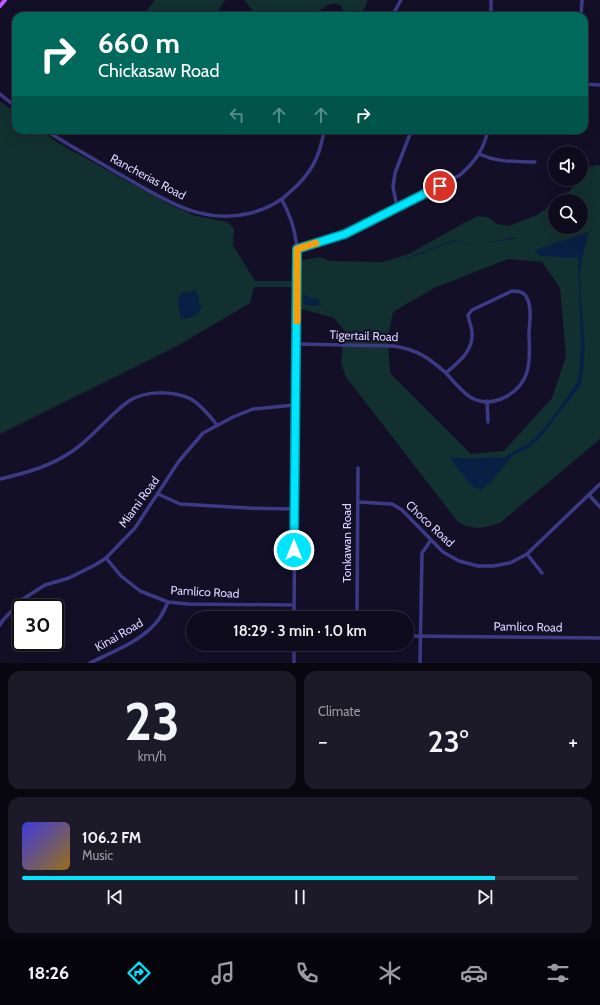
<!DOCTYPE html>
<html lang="en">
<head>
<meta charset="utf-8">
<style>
	:root { --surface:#0e0b1c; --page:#1c1929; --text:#f1f3f6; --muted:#9b9ba3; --line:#2e2b3b; --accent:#00e5ff }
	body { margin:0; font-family:Cabin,sans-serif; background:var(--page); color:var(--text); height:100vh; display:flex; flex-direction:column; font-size:15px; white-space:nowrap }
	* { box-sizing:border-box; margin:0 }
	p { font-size:13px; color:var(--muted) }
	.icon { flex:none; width:22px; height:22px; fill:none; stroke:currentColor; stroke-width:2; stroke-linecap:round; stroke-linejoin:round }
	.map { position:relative; height:663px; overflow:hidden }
	.details { display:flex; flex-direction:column; gap:8px; padding:8px; background:#08060f; flex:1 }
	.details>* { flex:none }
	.guide { position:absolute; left:12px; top:12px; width:576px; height:122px; border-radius:12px; box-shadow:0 4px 16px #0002,0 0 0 1px var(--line); background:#00695c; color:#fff; overflow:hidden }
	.controls { position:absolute; left:548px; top:146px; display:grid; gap:8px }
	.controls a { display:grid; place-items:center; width:40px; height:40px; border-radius:50%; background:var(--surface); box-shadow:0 4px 16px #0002,0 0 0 1px var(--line); font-size:20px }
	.speed { position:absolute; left:12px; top:599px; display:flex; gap:8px; font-size:20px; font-weight:700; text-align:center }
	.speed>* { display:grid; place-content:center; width:52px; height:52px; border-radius:50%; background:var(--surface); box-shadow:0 4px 16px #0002,0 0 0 1px var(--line); line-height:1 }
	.speed .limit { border:2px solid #111; border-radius:6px; background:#fff; color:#111 }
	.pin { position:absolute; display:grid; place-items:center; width:34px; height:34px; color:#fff; margin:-17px; border:2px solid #fff; border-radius:50%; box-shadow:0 1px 4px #0007 }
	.me { position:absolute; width:44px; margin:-22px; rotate:0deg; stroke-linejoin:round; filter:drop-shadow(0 0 3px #0008) }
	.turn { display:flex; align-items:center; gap:14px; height:84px; padding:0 20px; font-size:18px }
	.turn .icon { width:52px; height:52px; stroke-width:2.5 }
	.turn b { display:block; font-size:28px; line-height:34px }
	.lanes { display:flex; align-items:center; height:38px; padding:0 20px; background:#0003; justify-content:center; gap:20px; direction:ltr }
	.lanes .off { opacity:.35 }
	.big { font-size:30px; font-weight:600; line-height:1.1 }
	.details .widget { flex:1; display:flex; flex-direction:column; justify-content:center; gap:6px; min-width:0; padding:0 14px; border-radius:12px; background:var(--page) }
	.details .dial { align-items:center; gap:0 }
	.dial b { font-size:52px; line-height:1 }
	.song { display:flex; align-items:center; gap:12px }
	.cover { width:48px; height:48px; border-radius:6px; background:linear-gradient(135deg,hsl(240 70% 55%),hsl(40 70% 35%)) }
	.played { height:4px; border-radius:2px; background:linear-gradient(90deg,var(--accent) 85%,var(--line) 85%) }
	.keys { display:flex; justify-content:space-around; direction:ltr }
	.heat { display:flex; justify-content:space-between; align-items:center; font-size:22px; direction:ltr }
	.details .tiles { flex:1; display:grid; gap:8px; grid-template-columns:1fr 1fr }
	.widget:last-child { grid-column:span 2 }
	.trip { position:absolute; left:186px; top:611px; width:228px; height:40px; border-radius:20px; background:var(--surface); box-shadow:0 4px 16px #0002,0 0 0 1px var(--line); font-weight:600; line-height:40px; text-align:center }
	.dock { display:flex; height:64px; justify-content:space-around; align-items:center; background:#06040b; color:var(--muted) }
	.dock .icon { width:28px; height:28px }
	.dock .on { color:var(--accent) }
	.dock b { font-size:18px; color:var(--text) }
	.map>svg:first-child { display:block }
	.green { fill:#12302f; fill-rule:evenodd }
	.water { fill:#0a1f44 }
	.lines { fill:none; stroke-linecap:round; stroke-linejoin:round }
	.minor { stroke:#3d3a85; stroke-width:3.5 }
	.major { stroke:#c25bff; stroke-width:4 }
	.route-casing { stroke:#0095a6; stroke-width:10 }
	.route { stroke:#00e5ff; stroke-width:7 }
	.slow { stroke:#f59e0b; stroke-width:7 }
	.labels { text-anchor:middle; stroke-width:4; stroke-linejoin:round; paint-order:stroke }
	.street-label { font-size:12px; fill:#d9d4ff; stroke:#130f26 }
</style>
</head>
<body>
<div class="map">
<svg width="600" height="663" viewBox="0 0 600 663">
	<rect width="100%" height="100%" fill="#130f26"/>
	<g class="green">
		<polygon points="155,0 225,0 215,16 142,16"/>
		<path d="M244 0H367C367 10 355 22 345 14 343 11 342 8 340 5L335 4 328 5 311 16H257Z"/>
		<path d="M0 101 16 113V130H40L60 144 169 204 196 216 228 222 234 229 233 245 255 281H300V263L303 260 320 257 330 261 383 262 409 254 464 223 478 216 488 217 497 224 509 226 537 215 555 202V227H581V201H556L570 191 579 179H581C582 170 591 164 600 165V439L500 523C483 528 475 531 458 522L346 377 341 363 344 330 334 318 301 309 300 287H254L250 303 177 346 0 434ZM508 259 542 262 560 288 566 356 552 398 504 451 471 454 390 373 388 338 393 312 434 288Z"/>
	</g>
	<g class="water">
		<path d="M589 232C585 246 581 260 580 275 580 309 590 353 580 386L541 437 527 449 513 455 491 482 481 489 474 488 469 483 450 458 451 457 471 459 494 457 504 458 521 447 530 443 551 420 577 382 579 373 581 345 578 258 539 256 535 250Z"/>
		<polygon points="513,237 517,238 479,245 453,241 407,259 406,258 453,240 478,245"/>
		<path d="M195 290 199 297V303L202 305C201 313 192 318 184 319L180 316 178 299 182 293Z"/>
		<path d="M303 295H306L310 298H317L319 300 320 304H324C317 306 310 307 304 304Z"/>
	</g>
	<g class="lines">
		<g class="minor">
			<polyline points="392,16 401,0"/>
			<polyline points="491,16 491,0"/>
			<polyline points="581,16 582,0"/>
			<polyline points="584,84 600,85"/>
			<polyline points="0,94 16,107"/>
			<path d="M45 130C70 146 96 160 121 175 163 198 200 226 251 213 266 209 279 203 290 192 311 174 320 157 324 130"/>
			<path d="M479 154C499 163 514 161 535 162"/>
			<path d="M282 200C291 217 295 230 297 249L294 618"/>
			<polyline points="397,207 393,187 395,173 410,134"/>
			<path d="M297 249 345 234 460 175C475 162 484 149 488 130"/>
			<path d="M512 291C517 291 522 291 526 296 532 306 530 320 529 332 529 345 531 359 527 372 520 394 492 410 470 397 461 391 453 381 446 373 457 363 473 352 472 334 472 328 469 321 468 315L472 310Z"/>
			<path d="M296 344 394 346C418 350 429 358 446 373"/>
			<polyline points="487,401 488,422"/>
			<path d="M0 479C26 473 52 466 74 450 94 436 109 415 129 401 146 390 173 391 191 399 201 405 210 416 217 425"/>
			<polyline points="158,494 180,504 248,508 294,509"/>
			<polyline points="589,495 600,507"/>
			<polyline points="358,502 392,504 402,510 443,552 459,561 478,566 493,566 510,563 527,554 600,484"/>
			<polyline points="527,554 542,573"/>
			<polyline points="106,558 121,576 140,591 168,602 188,604 294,605"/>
			<polyline points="357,618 358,468"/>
			<polyline points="0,625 3,620 23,599 45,585 69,578 95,565 106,558 135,528 179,461 203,433 233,417 253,409 295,405"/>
			<polyline points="407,636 600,638"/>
			<path d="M90 663C111 652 137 643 153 626 160 620 164 611 168 602"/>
			<polyline points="294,663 294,644"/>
			<polyline points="420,663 422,553 431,540"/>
		</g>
		<polyline class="major" points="0,6 5,0"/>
	</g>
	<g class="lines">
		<g class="route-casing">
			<polyline id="route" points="294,550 297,249 345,234 440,186"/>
		</g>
		<use href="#route" class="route"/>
		<polyline class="slow" points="297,321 297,249 316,243"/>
	</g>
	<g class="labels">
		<g class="street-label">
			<text transform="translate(148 177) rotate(28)" y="4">Rancherias Road</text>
			<text transform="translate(364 336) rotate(2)" y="4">Tigertail Road</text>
			<text transform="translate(139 502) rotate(-54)" y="4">Miami Road</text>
			<text transform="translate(430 524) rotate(43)" y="4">Choco Road</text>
			<text transform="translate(347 543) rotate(-90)" y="4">Tonkawan Road</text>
			<text transform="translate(205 592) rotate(3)" y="4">Pamlico Road</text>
			<text transform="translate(528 627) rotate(1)" y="4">Pamlico Road</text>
			<text transform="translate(119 635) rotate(-30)" y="4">Kinai Road</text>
		</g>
	</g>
</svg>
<div class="controls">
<a><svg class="icon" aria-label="sound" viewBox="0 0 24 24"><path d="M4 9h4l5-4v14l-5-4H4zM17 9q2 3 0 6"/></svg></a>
<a><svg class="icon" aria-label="search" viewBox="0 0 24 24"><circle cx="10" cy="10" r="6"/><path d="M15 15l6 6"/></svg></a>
</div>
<div class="speed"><div class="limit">30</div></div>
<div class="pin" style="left:440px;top:186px;background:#d93025"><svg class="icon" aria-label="arrive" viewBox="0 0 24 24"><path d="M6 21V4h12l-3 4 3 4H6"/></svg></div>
<svg class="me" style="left:294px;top:550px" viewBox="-20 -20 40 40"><circle r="17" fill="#00e5ff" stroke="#fff" stroke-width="3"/><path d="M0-11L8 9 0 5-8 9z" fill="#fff"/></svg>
<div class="trip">18:29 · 3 min · 1.0 km</div>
<div class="guide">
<div class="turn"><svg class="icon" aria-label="right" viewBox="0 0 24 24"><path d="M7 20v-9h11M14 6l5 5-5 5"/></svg><div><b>660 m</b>Chickasaw Road</div></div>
<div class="lanes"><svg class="icon off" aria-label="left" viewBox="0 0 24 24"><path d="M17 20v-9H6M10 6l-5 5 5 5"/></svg><svg class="icon off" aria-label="ahead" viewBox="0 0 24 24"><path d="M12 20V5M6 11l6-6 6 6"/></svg><svg class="icon off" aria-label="ahead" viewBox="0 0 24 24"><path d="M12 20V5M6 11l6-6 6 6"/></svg><svg class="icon" aria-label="right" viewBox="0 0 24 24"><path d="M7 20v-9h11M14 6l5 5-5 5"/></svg></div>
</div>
</div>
<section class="details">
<div class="tiles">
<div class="widget dial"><b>23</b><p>km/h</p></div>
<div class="widget"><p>Climate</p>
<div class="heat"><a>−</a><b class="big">23°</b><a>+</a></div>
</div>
<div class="widget">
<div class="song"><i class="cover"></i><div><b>106.2 FM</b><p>Music</p></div></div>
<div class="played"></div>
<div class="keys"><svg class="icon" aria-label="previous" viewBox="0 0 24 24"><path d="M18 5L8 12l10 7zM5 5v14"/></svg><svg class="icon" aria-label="pause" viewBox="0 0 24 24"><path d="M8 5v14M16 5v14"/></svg><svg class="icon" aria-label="next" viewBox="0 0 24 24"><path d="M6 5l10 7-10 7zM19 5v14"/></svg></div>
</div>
</div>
</section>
<nav class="dock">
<b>18:26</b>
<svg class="icon on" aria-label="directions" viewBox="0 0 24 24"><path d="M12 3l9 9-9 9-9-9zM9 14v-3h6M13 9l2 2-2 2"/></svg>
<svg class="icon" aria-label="music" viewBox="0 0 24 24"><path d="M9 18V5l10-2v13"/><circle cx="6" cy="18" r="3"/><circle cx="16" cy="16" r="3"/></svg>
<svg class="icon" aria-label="phone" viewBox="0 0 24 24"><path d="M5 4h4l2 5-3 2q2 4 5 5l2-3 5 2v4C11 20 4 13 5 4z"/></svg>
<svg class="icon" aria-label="climate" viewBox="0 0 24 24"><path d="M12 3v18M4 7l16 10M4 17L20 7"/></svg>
<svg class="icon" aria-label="car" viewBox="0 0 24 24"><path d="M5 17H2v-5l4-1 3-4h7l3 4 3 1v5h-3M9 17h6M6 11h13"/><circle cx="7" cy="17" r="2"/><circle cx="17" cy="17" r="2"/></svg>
<svg class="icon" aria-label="filters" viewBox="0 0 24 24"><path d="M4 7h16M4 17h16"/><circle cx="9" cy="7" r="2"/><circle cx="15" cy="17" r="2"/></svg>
</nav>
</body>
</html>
